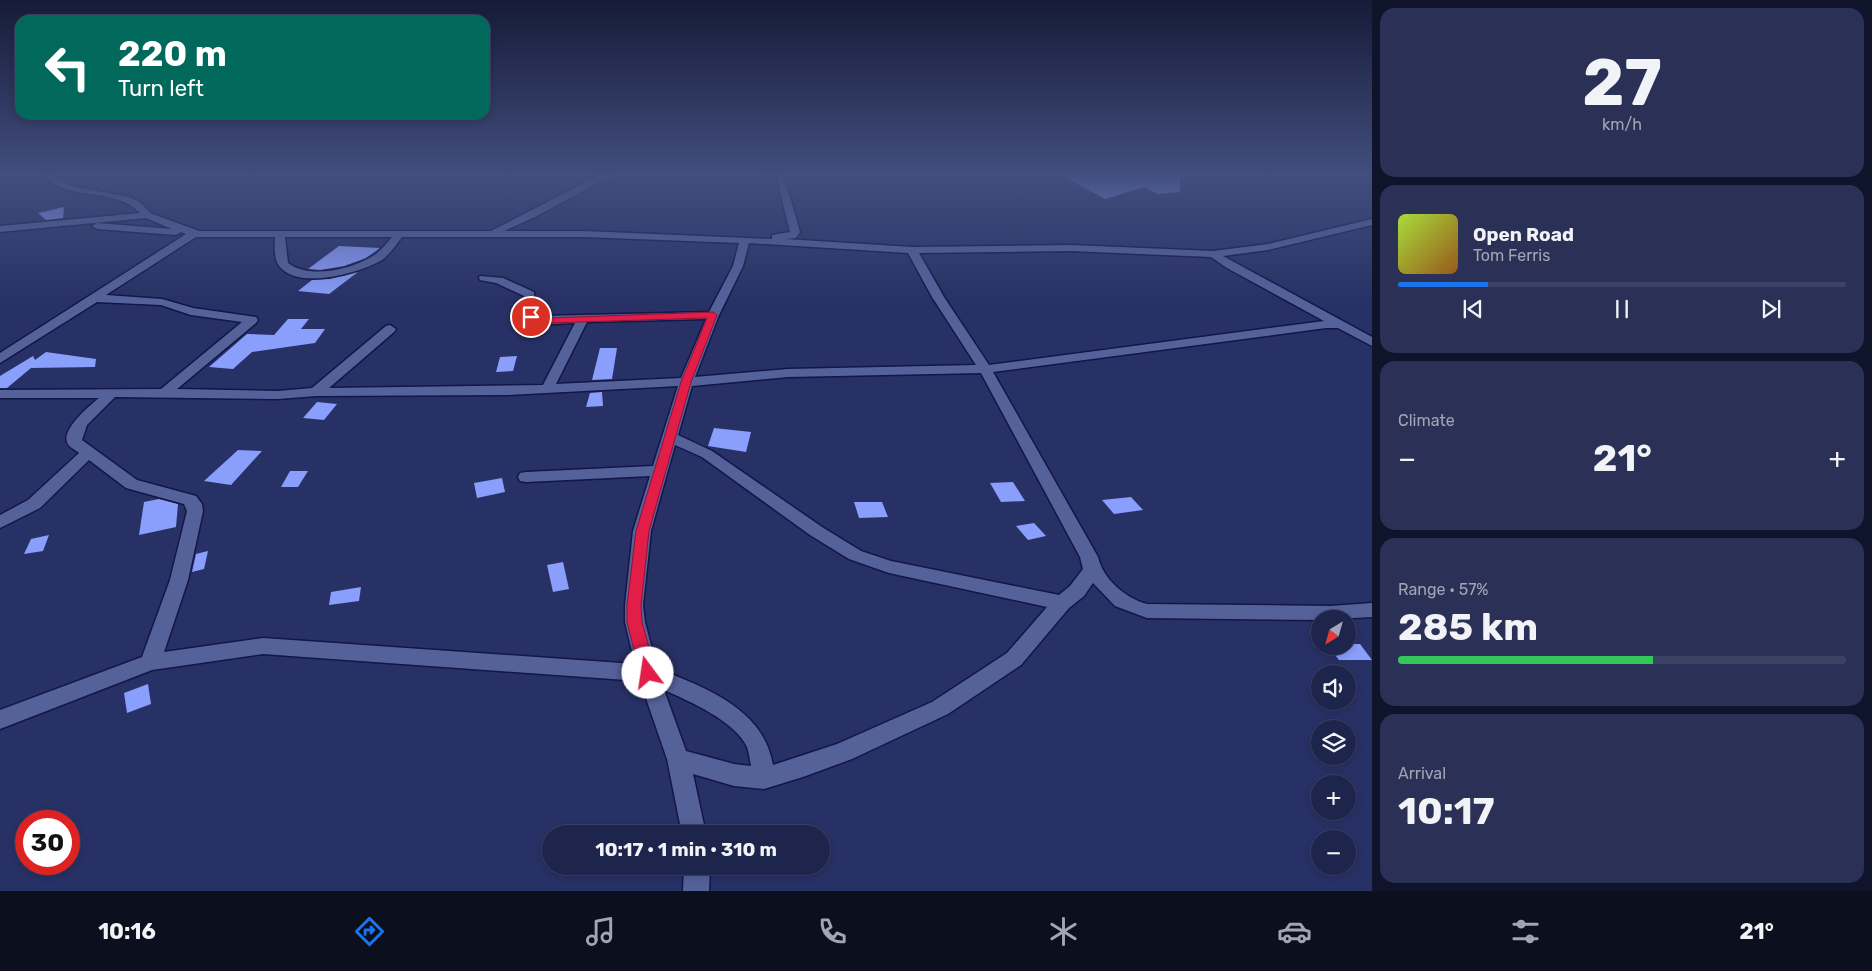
<!DOCTYPE html>
<html lang="en">
<head>
<meta charset="utf-8">
<style>
	:root { --surface:#1e254c; --page:#2b3156; --text:#f1f3f6; --muted:#a1a5b5; --line:#3c4264; --accent:#1a73e8 }
	body { margin:0; font-family:Rubik,sans-serif; background:var(--page); color:var(--text); height:100vh; display:flex; flex-direction:column; font-size:19px; white-space:nowrap }
	* { box-sizing:border-box; margin:0 }
	p { font-size:16px; color:var(--muted) }
	.icon { flex:none; width:28px; height:28px; fill:none; stroke:currentColor; stroke-width:2; stroke-linecap:round; stroke-linejoin:round }
	.map { position:relative; flex:1; overflow:hidden }
	.panel { display:flex; flex-direction:column; gap:8px; padding:8px; background:#10142a; width:500px }
	.panel>* { flex:none }
	.banner { position:absolute; left:15px; top:15px; width:475px; height:105px; border-radius:15px; box-shadow:0 2px 8px #0003,0 0 0 1px var(--line); background:#00695c; color:#fff; overflow:hidden }
	.needle { width:32px; rotate:217deg }
	.buttons { position:absolute; left:1311px; top:610px; display:grid; gap:10px }
	.buttons a { display:grid; place-items:center; width:45px; height:45px; border-radius:50%; background:var(--surface); box-shadow:0 2px 8px #0003,0 0 0 1px var(--line); font-size:25px }
	.speed { position:absolute; left:15px; top:810px; display:flex; gap:10px; font-size:25px; font-weight:700; text-align:center }
	.speed>* { display:grid; place-content:center; width:65px; height:65px; border-radius:50%; background:var(--surface); box-shadow:0 2px 8px #0003,0 0 0 1px var(--line); line-height:1 }
	.speed .limit { border:8px solid #d22; background:#fff; color:#111 }
	.pin { position:absolute; display:grid; place-items:center; width:42px; height:42px; color:#fff; margin:-21px; border:2px solid #fff; border-radius:50%; box-shadow:0 1px 5px #0007 }
	.me { position:absolute; width:55px; margin:-28px; rotate:346deg; stroke-linejoin:round; filter:drop-shadow(0 0 4px #0008) }
	.turn { display:flex; align-items:center; gap:18px; height:105px; padding:0 20px; font-size:22px }
	.turn .icon { width:65px; height:65px; stroke-width:2.5 }
	.turn b { display:block; font-size:35px; line-height:42px }
	.big { font-size:38px; font-weight:700; line-height:1.1 }
	.panel .widget { flex:1; display:flex; flex-direction:column; justify-content:center; gap:8px; min-width:0; padding:0 18px; border-radius:15px; background:var(--page) }
	.panel .dial { align-items:center; gap:0 }
	.dial b { font-size:65px; line-height:1 }
	.song { display:flex; align-items:center; gap:15px }
	.cover { width:60px; height:60px; border-radius:8px; background:linear-gradient(135deg,hsl(80 70% 55%),hsl(30 70% 35%)) }
	.played { height:5px; border-radius:2px; background:linear-gradient(90deg,var(--accent) 20%,var(--line) 20%) }
	.keys { display:flex; justify-content:space-around; direction:ltr }
	.heat { display:flex; justify-content:space-between; align-items:center; font-size:28px; direction:ltr }
	.charge { height:8px; border-radius:4px; background:linear-gradient(90deg,#34c759 57%,var(--line) 0) }
	.trip { position:absolute; left:542px; top:825px; width:288px; height:50px; border-radius:25px; background:var(--surface); box-shadow:0 2px 8px #0003,0 0 0 1px var(--line); font-weight:700; line-height:50px; text-align:center }
	.dock { display:flex; height:80px; justify-content:space-around; align-items:center; background:#0c0f1e; color:var(--muted) }
	.dock .icon { width:35px; height:35px }
	.dock .current { color:var(--accent) }
	.dock b { font-size:22px; color:var(--text) }
	main { display:flex; flex:1; min-height:0 }
	.map>svg:first-child { display:block }
	.building { fill:#8a9efb }
	.lines { fill:none; stroke-linecap:round; stroke-linejoin:round }
	.minor-casing { stroke:#121648; stroke-width:3 }
	.minor { fill:#55629a; fill-rule:evenodd }
	.route { fill:#e11d48; stroke:#92132f }
</style>
</head>
<body>
<main>
<div class="map">
<svg width="1372" height="891" viewBox="0 0 1372 891">
	<rect width="100%" height="100%" fill="#283165"/>
	<g class="building">
		<polygon points="1063,176 1180,176 1180,192 1158,194 1144,187 1105,199"/>
		<polygon points="64,207 63,218 46,220 38,213"/>
		<polygon points="339,246 380,248 366,258 344,266 320,270 308,269"/>
		<polygon points="358,272 329,294 298,291 312,280 330,279"/>
		<polygon points="288,319 309,319 301,329 325,329 315,343 252,352 233,369 209,367 247,334 274,335"/>
		<polygon points="600,348 617,348 612,379 592,380"/>
		<polygon points="46,352 96,359 95,367 31,368 7,388 0,388 0,376 33,356 35,360"/>
		<polygon points="517,356 513,371 496,372 500,357"/>
		<polygon points="602,392 603,406 586,407 590,393"/>
		<polygon points="317,402 337,404 324,420 303,418"/>
		<polygon points="714,428 751,432 746,452 708,446"/>
		<polygon points="238,450 262,451 231,485 204,481"/>
		<polygon points="290,471 308,471 298,487 281,487"/>
		<polygon points="502,478 505,492 477,498 474,483"/>
		<polygon points="1013,482 1025,501 1001,502 990,483"/>
		<polygon points="1131,497 1143,510 1114,514 1102,500"/>
		<polygon points="159,499 178,504 176,527 139,535 144,502"/>
		<polygon points="854,502 882,502 888,517 859,518"/>
		<polygon points="1034,523 1046,536 1028,540 1016,526"/>
		<polygon points="49,535 43,551 24,554 31,539"/>
		<polygon points="208,551 204,569 192,572 196,554"/>
		<polygon points="563,562 569,589 553,592 547,565"/>
		<polygon points="361,587 359,601 329,605 331,592"/>
		<polygon points="1348,644 1360,644 1372,660 1339,660 1328,646 1348,646"/>
		<polygon points="148,684 151,704 127,713 124,693"/>
	</g>
	<g class="lines">
		<g class="minor-casing">
			<g id="minor">
				<path d="M44 176H54L71 186 130 197 141 203 150 213 199 231H491L592 179 601 176H616L598 183 535 217 504 231H584L772 239V235L790 232 776 176H784L800 232 796 238 785 239 912 247 1071 245 1213 251 1268 244 1372 219V225L1268 250 1223 256 1372 337V346L1338 328H1326L993 372 1098 557C1103 579 1125 598 1147 604L1331 606 1372 603V617L1320 620 1147 618 1115 606 1093 583 1084 596 1069 608 1021 665 948 714 852 759 803 777 764 789 734 786 693 774 706 834H682L667 759 640 681 263 654 152 670 0 729V710L142 657 170 580 187 511 184 504 126 488 89 460 40 508 0 528V515L28 500 79 453C76 450 68 447 67 442 62 429 90 405 99 398H0V390L161 389 242 322 191 315 161 305 97 302 0 363V353L186 234 181 232 176 235 97 229 92 226 97 223 172 229 146 218 0 232V226L140 213C114 186 71 203 44 176ZM196 237H275C275 246 273 259 280 267 299 290 360 273 382 260 390 254 396 245 402 237H584L739 243 733 266 709 312 541 316 536 314 534 292 503 278 480 276 479 278 480 280 496 283 524 296V316C535 328 560 323 575 323L543 385 329 388 394 332 396 329 390 325 386 326 312 388 278 391 177 389 256 323 258 320 256 317 193 308 162 299 106 295ZM285 237H392C387 243 382 249 376 254 354 269 310 280 288 263ZM749 243 908 253 932 297 976 365 788 369 695 377 719 315 743 266ZM1071 251 1211 257 1227 268 1324 321 989 365 944 297 919 253ZM706 319 681 378 556 384 587 322ZM981 373 1080 557 1083 569 1070 586 1059 595 891 561 861 551 822 527 712 451 678 435 692 386 788 377ZM678 386 653 466 526 472 520 473 518 477 520 481 526 482 650 476 633 531 625 605V622L635 664 263 638 164 652 188 580 203 511 202 504 196 496 137 480 82 440 87 425 115 397 278 399 316 396 507 395ZM675 445 702 457 810 535 849 559 889 573 1047 607 1007 653 932 702 837 744 773 765C763 707 704 688 657 668L645 622 643 605 651 531ZM664 690C689 701 735 721 747 747 749 753 750 760 751 766L734 764 686 751Z"/>
				<polygon points="684,866 710,866 709,891 683,891"/>
			</g>
		</g>
		<use href="#minor" class="minor"/>
	</g>
	<linearGradient id="sky" x2="0" y2="1"><stop stop-color="#161b38"/><stop offset="0.58" stop-color="#424e7e"/><stop offset="1" stop-color="#424e7e" stop-opacity="0"/></linearGradient>
	<rect width="1372" height="301" fill="url(#sky)"/>
	<polygon class="route" points="713,312 717,315 691,382 649,531 641,605 642,622 656,673 653,678 648,680 642,678 640,673 627,622 627,605 636,531 681,382 707,318 548,323 527,317 531,315 548,318"/>
</svg>
<div class="buttons">
<a><svg class="needle" viewBox="-14 -14 28 28"><path d="M0-13l5 13h-10z" fill="#e53935"/><path d="M0 13l5-13h-10z" fill="#a1a5b5"/></svg></a>
<a><svg class="icon" aria-label="sound" viewBox="0 0 24 24"><path d="M4 9h4l5-4v14l-5-4H4zM17 9q2 3 0 6"/></svg></a>
<a><svg class="icon" aria-label="layers" viewBox="0 0 24 24"><path d="M12 4l9 5-9 5-9-5zM3 14l9 5 9-5"/></svg></a>
<a>+</a>
<a>−</a>
</div>
<div class="speed"><div class="limit">30</div></div>
<div class="pin" style="left:531px;top:317px;background:#d93025"><svg class="icon" aria-label="arrive" viewBox="0 0 24 24"><path d="M6 21V4h12l-3 4 3 4H6"/></svg></div>
<svg class="me" style="left:648px;top:673px" viewBox="-20 -20 40 40"><circle r="19" fill="#fff"/><path d="M0-13L10 11 0 6-10 11z" fill="#e11d48"/></svg>
<div class="trip">10:17 · 1 min · 310 m</div>
<div class="banner">
<div class="turn"><svg class="icon" aria-label="left" viewBox="0 0 24 24"><path d="M17 20v-9H6M10 6l-5 5 5 5"/></svg><div><b>220 m</b>Turn left</div></div>
</div>
</div>
<section class="panel">
<div class="widget dial"><b>27</b><p>km/h</p></div>
<div class="widget">
<div class="song"><i class="cover"></i><div><b>Open Road</b><p>Tom Ferris</p></div></div>
<div class="played"></div>
<div class="keys"><svg class="icon" aria-label="previous" viewBox="0 0 24 24"><path d="M18 5L8 12l10 7zM5 5v14"/></svg><svg class="icon" aria-label="pause" viewBox="0 0 24 24"><path d="M8 5v14M16 5v14"/></svg><svg class="icon" aria-label="next" viewBox="0 0 24 24"><path d="M6 5l10 7-10 7zM19 5v14"/></svg></div>
</div>
<div class="widget"><p>Climate</p>
<div class="heat"><a>−</a><b class="big">21°</b><a>+</a></div>
</div>
<div class="widget"><p>Range · 57%</p><b class="big">285 km</b><div class="charge"></div></div>
<div class="widget"><p>Arrival</p><b class="big">10:17</b></div>
</section>
</main>
<nav class="dock">
<b>10:16</b>
<svg class="icon current" aria-label="directions" viewBox="0 0 24 24"><path d="M12 3l9 9-9 9-9-9zM9 14v-3h6M13 9l2 2-2 2"/></svg>
<svg class="icon" aria-label="music" viewBox="0 0 24 24"><path d="M9 18V5l10-2v13"/><circle cx="6" cy="18" r="3"/><circle cx="16" cy="16" r="3"/></svg>
<svg class="icon" aria-label="phone" viewBox="0 0 24 24"><path d="M5 4h4l2 5-3 2q2 4 5 5l2-3 5 2v4C11 20 4 13 5 4z"/></svg>
<svg class="icon" aria-label="climate" viewBox="0 0 24 24"><path d="M12 3v18M4 7l16 10M4 17L20 7"/></svg>
<svg class="icon" aria-label="car" viewBox="0 0 24 24"><path d="M5 17H2v-5l4-1 3-4h7l3 4 3 1v5h-3M9 17h6M6 11h13"/><circle cx="7" cy="17" r="2"/><circle cx="17" cy="17" r="2"/></svg>
<svg class="icon" aria-label="filters" viewBox="0 0 24 24"><path d="M4 7h16M4 17h16"/><circle cx="9" cy="7" r="2"/><circle cx="15" cy="17" r="2"/></svg>
<b>21°</b>
</nav>
</body>
</html>
